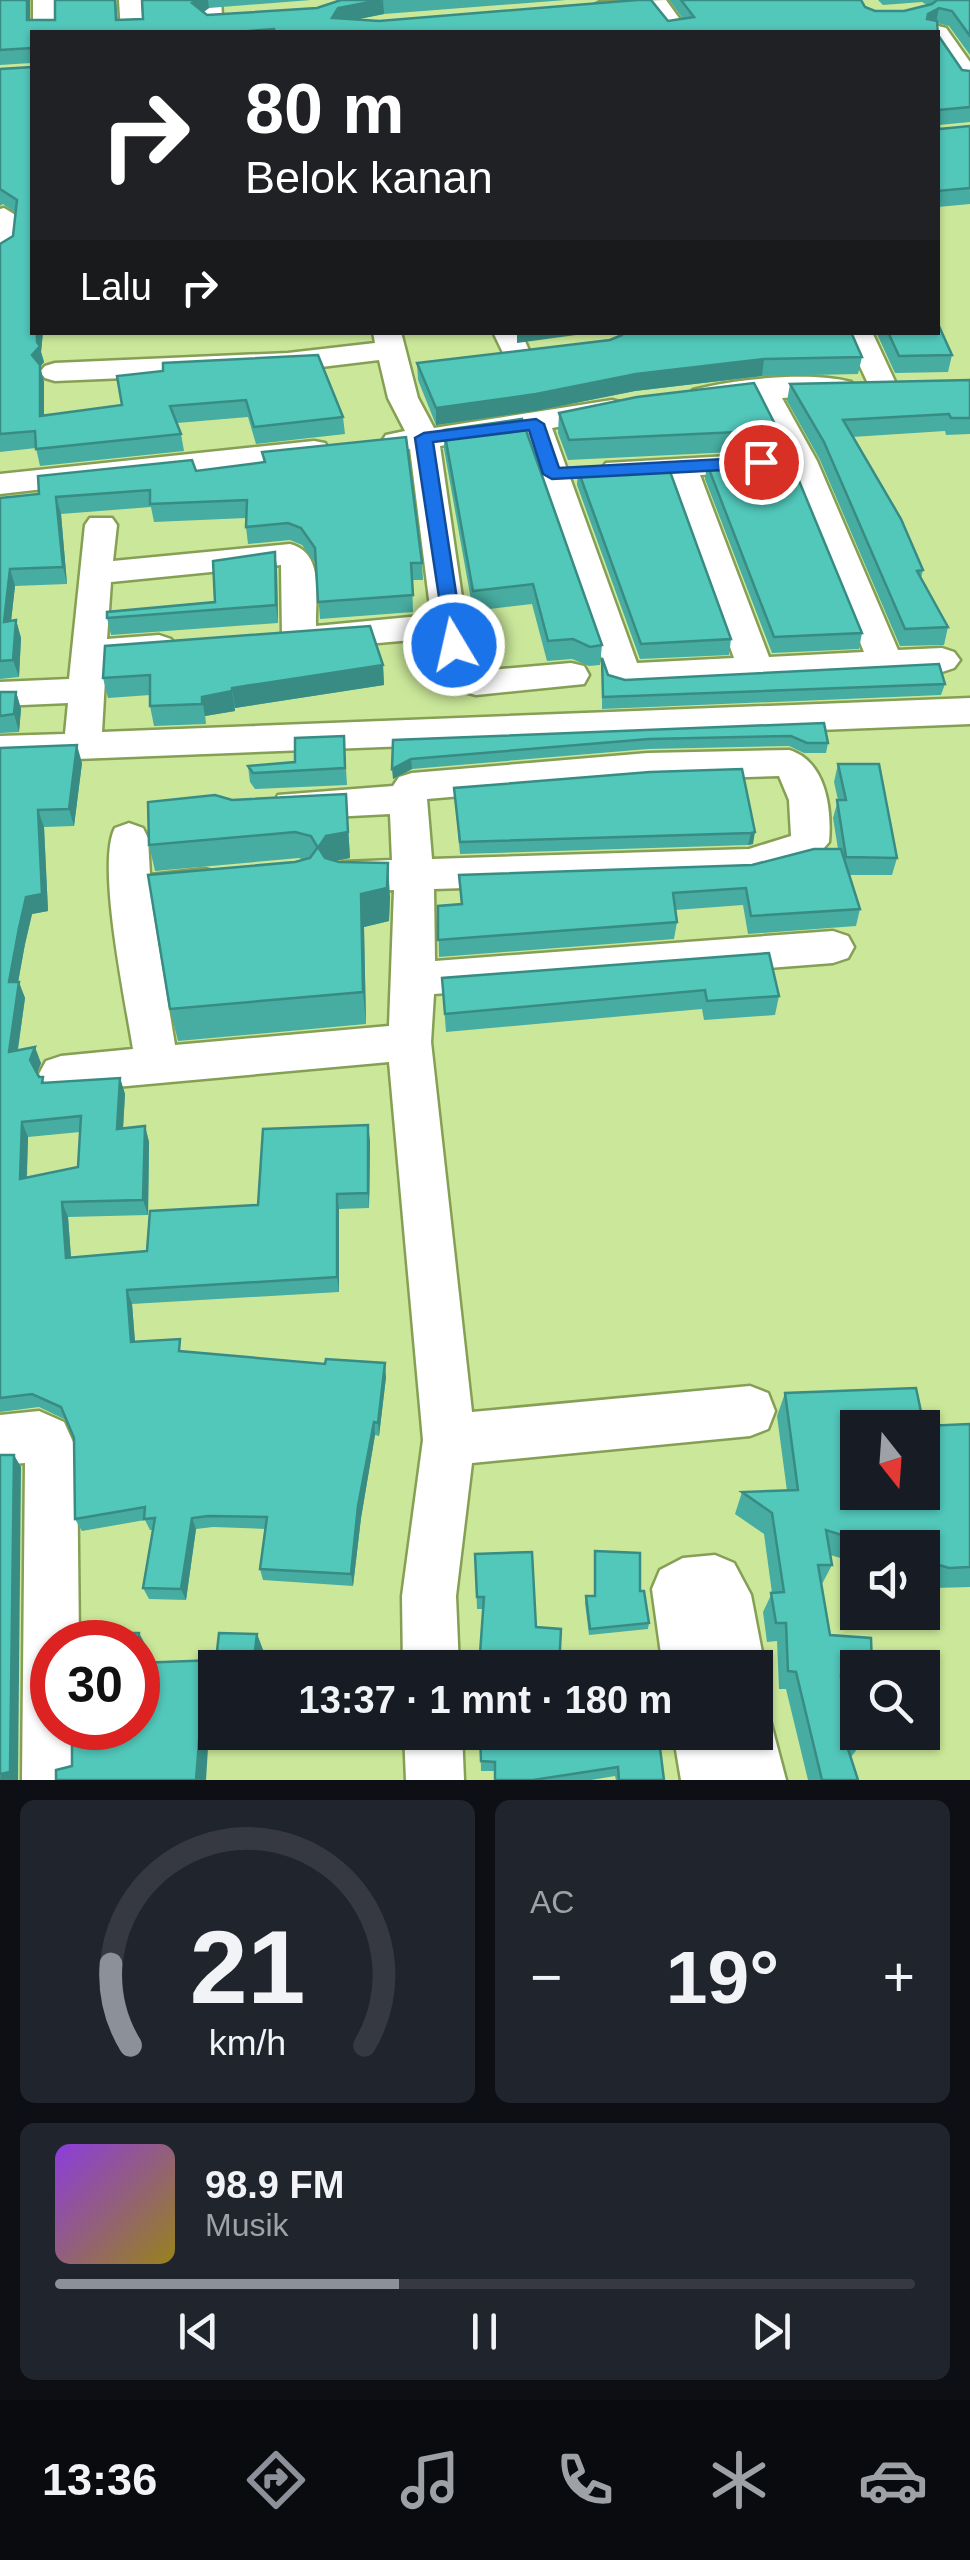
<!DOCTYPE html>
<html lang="id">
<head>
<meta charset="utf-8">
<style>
	:root { --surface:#171b24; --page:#20242c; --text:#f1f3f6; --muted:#9ea1a6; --line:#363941; --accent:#8c9099 }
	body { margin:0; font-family:Arial,sans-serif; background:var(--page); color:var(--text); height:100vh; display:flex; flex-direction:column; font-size:38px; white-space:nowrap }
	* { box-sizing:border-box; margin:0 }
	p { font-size:32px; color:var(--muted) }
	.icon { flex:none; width:55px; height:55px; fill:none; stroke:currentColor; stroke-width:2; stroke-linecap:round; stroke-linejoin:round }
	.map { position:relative; height:1780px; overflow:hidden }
	.sheet { display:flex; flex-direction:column; gap:20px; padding:20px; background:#0d0f14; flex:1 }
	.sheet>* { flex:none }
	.banner { position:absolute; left:30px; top:30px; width:910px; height:305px; border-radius:0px; box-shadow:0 2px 8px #0004; background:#202124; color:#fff; overflow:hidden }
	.needle { width:65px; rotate:163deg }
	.buttons { position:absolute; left:840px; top:1410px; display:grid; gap:20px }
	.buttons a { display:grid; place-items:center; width:100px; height:100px; border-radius:0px; background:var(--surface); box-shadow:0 2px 8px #0004; font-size:50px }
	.speed { position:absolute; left:30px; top:1620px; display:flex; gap:20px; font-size:50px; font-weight:700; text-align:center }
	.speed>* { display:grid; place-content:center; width:130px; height:130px; border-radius:50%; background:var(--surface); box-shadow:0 2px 8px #0004; line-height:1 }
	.speed .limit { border:15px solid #d22; background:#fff; color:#111 }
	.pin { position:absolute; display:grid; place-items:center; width:85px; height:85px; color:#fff; margin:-42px; border:5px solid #fff; border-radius:50%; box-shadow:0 2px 10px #0007 }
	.me { position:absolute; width:110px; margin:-55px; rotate:351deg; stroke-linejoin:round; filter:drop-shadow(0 0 8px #0008) }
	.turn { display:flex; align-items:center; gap:35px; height:210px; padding:0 50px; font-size:45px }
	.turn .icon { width:130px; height:130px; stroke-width:2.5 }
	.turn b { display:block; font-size:70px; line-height:85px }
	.then { display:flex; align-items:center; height:95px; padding:0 50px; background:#0003; gap:20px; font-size:38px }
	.big { font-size:75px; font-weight:600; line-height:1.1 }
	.sheet .widget { flex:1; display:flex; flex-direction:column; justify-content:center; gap:15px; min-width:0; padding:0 35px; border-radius:15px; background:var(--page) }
	.sheet .dial { align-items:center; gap:0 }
	.dial svg { height:260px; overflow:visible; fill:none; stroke:var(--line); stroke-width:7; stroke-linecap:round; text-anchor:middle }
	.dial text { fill:var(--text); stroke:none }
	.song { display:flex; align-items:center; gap:30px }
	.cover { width:120px; height:120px; border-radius:15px; background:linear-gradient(135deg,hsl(270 70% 55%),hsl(50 70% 35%)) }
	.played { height:10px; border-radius:5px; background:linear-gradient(90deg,var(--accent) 40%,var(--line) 40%) }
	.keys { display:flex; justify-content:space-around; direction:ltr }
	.heat { display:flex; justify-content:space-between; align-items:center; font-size:55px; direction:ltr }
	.sheet .tiles { flex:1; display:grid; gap:20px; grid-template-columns:1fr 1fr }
	.widget:last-child { grid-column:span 2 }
	.trip { position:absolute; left:198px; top:1650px; width:575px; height:100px; border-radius:0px; background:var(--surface); box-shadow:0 2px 8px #0004; font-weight:600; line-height:100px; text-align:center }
	.menu { display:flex; height:160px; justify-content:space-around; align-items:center; background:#090b0e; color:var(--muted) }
	.menu .icon { width:70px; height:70px }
	.menu .active { color:var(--accent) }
	.menu b { font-size:45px; color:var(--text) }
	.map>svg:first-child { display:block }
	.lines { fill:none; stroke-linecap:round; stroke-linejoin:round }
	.street-casing { stroke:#859f54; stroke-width:5 }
	.street { fill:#fff; fill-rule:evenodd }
	.wall { fill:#47aca1; fill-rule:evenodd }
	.shaded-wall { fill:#398c83 }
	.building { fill:#52c8bb; stroke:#398c83; stroke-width:2.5; fill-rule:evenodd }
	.route { fill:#1a73e8; stroke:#114b97; stroke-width:2.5 }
</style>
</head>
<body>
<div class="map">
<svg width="970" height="1780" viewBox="0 0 970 1780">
	<rect width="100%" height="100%" fill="#cbe89a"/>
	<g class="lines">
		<g class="street-casing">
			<g id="street">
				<rect x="33" y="0" width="22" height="32"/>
				<polygon points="119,0 141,0 143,32 121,32"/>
				<polygon points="199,0 221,0 223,32 201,32"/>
				<polygon points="666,0 689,32 667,32 651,10 600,14 589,8 600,2"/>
				<polygon points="938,26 946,28 970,62 970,85 962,83 938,48 938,32 927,32"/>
				<polygon points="4,208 17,216 13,252 0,260 0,209"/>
				<path d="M373 332H401L418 398 434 428 612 400 623 403 627 409 623 415 552 428 637 663 734 658 669 477H606L601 470 606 463 781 453 753 399 704 405 693 402 689 396 693 390C735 379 810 371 851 382L856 388 851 394 782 398 817 461 898 650 942 648 954 652 960 660 954 668 942 672 624 688 611 685 524 432 440 446 466 625 478 671 571 663 584 666 589 675 584 684 476 695 449 688 435 638 321 648 287 645 282 637 281 565 111 582 107 639 159 635 171 639 176 647 171 655 106 662 102 732 970 698V724L0 762V736L65 734 68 703 0 706V682L69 679 85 525 90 518H112L117 525 113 561 290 544C325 553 315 597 316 626L431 615 410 449 386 447 382 441 386 435 405 431 388 398 379 360 288 371 55 381 45 378 40 372 45 366 55 363 288 353 375 343ZM790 471 864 652 769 657 700 475Z"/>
				<polygon points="493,332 521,332 531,355 527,361 507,361"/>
				<polygon points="844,332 872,332 898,388 893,394 873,394"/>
				<polygon points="314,441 325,443 329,450 325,457 0,494 0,474"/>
				<path d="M789 750C826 761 832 809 829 842L812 862 749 879 434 889 435 961 833 931 848 936 854 947 848 958 833 963 434 994 431 1042 472 1412 750 1386 768 1393 775 1411 768 1429 750 1436 472 1463 456 1596 459 1668H403L402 1596 423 1440 389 1062 61 1092 46 1087 39 1074 46 1061 61 1056 133 1049C126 1004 96 863 115 828L129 823 143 828 148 838 150 875 205 869 219 873 225 884 219 895 152 905 175 1045 389 1026 394 890 344 892 330 888 324 877 330 866 344 862 392 860 390 814 292 819 278 815 273 805 278 795 393 786 399 777 412 773 648 753ZM779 776 789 800 791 836 749 849 432 859 427 799 648 780Z"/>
				<polygon points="39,1411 64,1422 77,1451 79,1642 52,1642 52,1728 80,1728 80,1780 22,1780 25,1463 0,1465 0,1415"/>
				<polygon points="715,1555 734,1563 751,1595 765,1668 755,1689 755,1668 663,1668 652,1589 660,1570 683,1558"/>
				<polygon points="755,1706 768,1712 786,1780 681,1780 673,1732 755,1732"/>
				<polygon points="404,1732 462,1732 464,1780 406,1780"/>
			</g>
		</g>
		<use href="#street" class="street"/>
	</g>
	<g class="wall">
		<polygon points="0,0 30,0 30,20 55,20 55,0 116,0 118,20 143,19 142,0 311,0 209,8 204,12 207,15 317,8 341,0 566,0 384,14 359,19 379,21 668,21 683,19 669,0 861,0 865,7 875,11 904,11 927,5 922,2 883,5 878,0 970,0 970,55 949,26 937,23 938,35 962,70 970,71 970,122 939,125 939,129 970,126 970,204 938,207 938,32 32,32 32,332 43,332 41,352 44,362 40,367 44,382 44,416 122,405 117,376 343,417 345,434 256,444 248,417 177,423 181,434 184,451 40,466 36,448 0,452 0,244 13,236 16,213 3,204 0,206 0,69 32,67 31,63 0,65"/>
		<polygon points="612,332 851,332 862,357 858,374 762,376 635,391 535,411 436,425 418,380 417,363 610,340 620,336"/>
		<polygon points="876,332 938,332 952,355 948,372 895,373"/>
		<polygon points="970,380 970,434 946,435 945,431 852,437 923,570 921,578 948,627 944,645 900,646 820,460 787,401 790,384"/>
		<polygon points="559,413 778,430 775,450 568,460 558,433"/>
		<polygon points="444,430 602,645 600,665 589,666 572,659 547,661 532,604 473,611 444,449"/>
		<polygon points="262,452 422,563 423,580 412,580 413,612 320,619 316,564 302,545 290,540 248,544 246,527 246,518 154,522 151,507 61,514 67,584 15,586 11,621 16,620 21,638 19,677 0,679 0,498 39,494 264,462"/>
		<polygon points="707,464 862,633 859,649 772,653 705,479"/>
		<polygon points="578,470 731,639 729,655 640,659 577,485"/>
		<polygon points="275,552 277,569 278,623 111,635 107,618 215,602"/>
		<polygon points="105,646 383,665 384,685 235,708 235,711 205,716 206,724 154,726 150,706 150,695 108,698 103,678"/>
		<polygon points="602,658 608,675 625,680 945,684 941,695 602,709"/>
		<polygon points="0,692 16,692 21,709 19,732 0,733"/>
		<polygon points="824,723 828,743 826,753 804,753 789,746 648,749 412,769 393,779 393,740"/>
		<polygon points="344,736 347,785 255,789 250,782 248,766 295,762"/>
		<path d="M0 748 82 763 74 826 44 827 48 911 32 914 25 944 18 982 25 998 18 1050 41 1063 37 1073 45 1083 120 1078 125 1094 123 1128 145 1126 149 1142 148 1215 68 1217 71 1257 147 1251 258 1205 370 1141 369 1208 339 1209V1292L132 1304 135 1341 184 1352 386 1377 379 1436 375 1435 361 1518 353 1586 263 1580 260 1569 266 1529 213 1527 196 1529 186 1600 149 1599 143 1588 153 1530H150L145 1520 82 1531 75 1519 74 1438 66 1420 39 1407 0 1412ZM80 1132 78 1167 27 1178 28 1137Z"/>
		<polygon points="838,764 897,858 892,875 849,875 860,909 856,926 748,934 743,905 675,910 677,922 674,939 439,957 438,906 461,904 459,875 752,865 838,849 833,818 838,800 834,782"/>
		<polygon points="742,769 753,844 748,845 460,854 454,788"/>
		<polygon points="346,794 350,858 335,861 390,897 389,921 364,927 366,1024 178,1041 170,1009 295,862 304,860 299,858 155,871 149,845 232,800"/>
		<polygon points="769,953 779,996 775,1015 704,1020 702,1009 446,1032 442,978"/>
		<polygon points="785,1393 924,1426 970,1424 970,1587 936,1588 922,1584 922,1548 858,1548 858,1563 830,1555 832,1565 822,1584 830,1635 858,1668 858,1696 846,1695 858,1748 851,1757 858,1780 808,1780 786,1689 779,1689 777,1641 767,1642 763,1612 772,1593 764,1534 735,1514 742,1492 787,1491 777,1416"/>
		<polygon points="595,1551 640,1591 649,1623 648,1629 589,1635 585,1603 586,1596 594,1596"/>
		<polygon points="475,1554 536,1627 559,1668 479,1668 483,1609 477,1609"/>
		<polygon points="139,1633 148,1650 147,1663 216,1660 257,1634 263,1650 262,1658 357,1655 360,1668 215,1668 215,1731 209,1732 72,1766"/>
		<polygon points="52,1675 52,1720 43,1709"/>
		<polygon points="480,1732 551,1737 664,1780 616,1780 615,1776 591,1780 495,1780 495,1771 481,1771"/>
	</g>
	<g class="shaded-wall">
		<polygon points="27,0 30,0 30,35 27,20"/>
		<polygon points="197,0 208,0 209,8 194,18 192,3"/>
		<polygon points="383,0 384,14 339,23 332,18 338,8"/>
		<polygon points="939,8 936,23 925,29 928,14"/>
		<polygon points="274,29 274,32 236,32"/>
		<polygon points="37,332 43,332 41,352 44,362 40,367 44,382 44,433 40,416 32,355 37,342"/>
		<polygon points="517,332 598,332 517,343"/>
		<polygon points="764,359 762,376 635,391 535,411 436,425 436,408 636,374"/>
		<polygon points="56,497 61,514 67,584 63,567"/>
		<polygon points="275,552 277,569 278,623 276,605"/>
		<polygon points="10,569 15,586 9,639 4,622"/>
		<polygon points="16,620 21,638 19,677 13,660"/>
		<polygon points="383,665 384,685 235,708 232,688"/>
		<polygon points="232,691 235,711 205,716 206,724 202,697"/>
		<polygon points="16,692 21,709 19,732 14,714"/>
		<polygon points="77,745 82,763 74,826 69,809"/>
		<polygon points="411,759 412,769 393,779 392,769"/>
		<polygon points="346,794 350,858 329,862 318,848"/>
		<polygon points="38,810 44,827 48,911 32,914 25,944 15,999 9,982"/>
		<polygon points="755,832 753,844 748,845 751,833"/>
		<polygon points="388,863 390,897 389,921 364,927 366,1024 363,992 361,894"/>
		<polygon points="19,982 25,998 15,1068 9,1052"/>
		<polygon points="35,1047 41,1063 36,1076 30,1060"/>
		<polygon points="120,1078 125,1094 122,1145 117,1129"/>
		<polygon points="22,1122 28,1137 26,1194 20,1179"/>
		<polygon points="368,1125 370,1141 369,1208 368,1193"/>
		<polygon points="145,1126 149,1142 148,1215 143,1200"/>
		<polygon points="337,1194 339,1209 339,1292 337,1277"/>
		<polygon points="62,1202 68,1217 72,1272 66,1258"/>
		<polygon points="127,1290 132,1304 136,1355 131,1342"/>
		<polygon points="385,1363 386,1377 379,1436 378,1423"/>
		<polygon points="374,1422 375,1435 361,1518 353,1586 351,1574 358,1506"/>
		<polygon points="14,1455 21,1467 18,1780 0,1780"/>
		<polygon points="192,1518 196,1529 186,1600 181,1589"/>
		<polygon points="139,1633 148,1650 145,1679 138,1666"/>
		<polygon points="257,1634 263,1650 261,1668 254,1659"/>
		<polygon points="201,1716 209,1732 206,1780 196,1780"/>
	</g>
	<g class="building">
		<polygon points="0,0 27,0 27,20 55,20 55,0 115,0 116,20 143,19 142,0 197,0 192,3 207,15 317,8 341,0 380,0 338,8 332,18 379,21 637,0 651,0 668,21 694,17 681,0 861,0 865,7 875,11 904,11 932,4 937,0 970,0 970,36 952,11 939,8 928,14 927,19 937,21 938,35 962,70 970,71 970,107 939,110 939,129 970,126 970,188 938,191 938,32 275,32 274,29 236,32 32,32 32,332 37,332 37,342 40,346 32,355 40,365 40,416 122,405 117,376 163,371 163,363 318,355 343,417 254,427 246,400 170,406 181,434 36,449 35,431 0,434 0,244 13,236 17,200 0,189 0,69 32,67 31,48 0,50"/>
		<polygon points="938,324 952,355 899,356 888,332 938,332"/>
		<polygon points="623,332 851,332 862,357 764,359 636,374 536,394 436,408 417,363 610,340 622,335"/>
		<polygon points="970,380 970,418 951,418 949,414 843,420 901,519 923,570 917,571 948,627 905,629 824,442 790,384"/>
		<polygon points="754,383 778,430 569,440 559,413 637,397"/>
		<polygon points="522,419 602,645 590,647 573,639 548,641 533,584 473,591 444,430"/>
		<polygon points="406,437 422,563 411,563 413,595 318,602 315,548 301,528 288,523 246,527 247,500 150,504 150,490 56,497 63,567 10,569 4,622 16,620 13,660 0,661 0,498 39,494 38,476 192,460 196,471 265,462 262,452"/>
		<polygon points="790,459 862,633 774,637 707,464"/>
		<polygon points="668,466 731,639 641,644 578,470"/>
		<polygon points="275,552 276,605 107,618 107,612 215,602 213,561"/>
		<polygon points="370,626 383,665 232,688 232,691 202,697 202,704 150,706 150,675 103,678 105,646"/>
		<polygon points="602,658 608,675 625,680 939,664 945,684 603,697"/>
		<polygon points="0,692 16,692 14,714 0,716"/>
		<polygon points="824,723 828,743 807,743 791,736 649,739 411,759 392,769 393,740"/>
		<polygon points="344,736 345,768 253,773 248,766 295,762 295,738"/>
		<path d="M77 745 69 809 38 810 42 894 26 897 19 928 9 982H19L9 1052 35 1047 30 1060 39 1077H43L42 1083 120 1078 117 1129 145 1126 143 1200 62 1202 66 1258 147 1251 150 1211 258 1205 263 1129 368 1125V1193L337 1194V1277L127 1290 131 1342 180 1339 179 1351 325 1364 326 1359 385 1363 378 1423 374 1422 358 1506 351 1574 260 1569 267 1517 208 1516 192 1518 181 1589 143 1588 155 1518 144 1519 145 1507 75 1519 74 1438 61 1407 32 1394 0 1398V748ZM81 1116 78 1167 20 1179 22 1122Z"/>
		<polygon points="838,764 879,764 897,858 846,857 837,800 846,800"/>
		<polygon points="742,769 755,832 751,833 460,842 454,788 650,772"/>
		<polygon points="346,794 348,832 326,836 318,848 311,836 295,832 149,845 148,802 215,795 232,800"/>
		<polygon points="318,847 325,858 339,862 388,863 387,888 361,894 363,992 170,1009 148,875 295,862 310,858"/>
		<polygon points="814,849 841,849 860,909 751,916 746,888 673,893 677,922 438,940 438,906 462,904 459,875 752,865"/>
		<polygon points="769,953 779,996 707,1001 705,990 445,1014 442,978"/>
		<path d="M916 1388 924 1426 970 1424V1567L949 1568 922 1560V1548H883L826 1530 832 1565H818L830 1635 871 1638 872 1668H858V1677L841 1676 858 1748 848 1749 858 1780H822L796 1672 788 1671 786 1623H776L771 1593 784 1592 772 1513 742 1492 798 1490 785 1393ZM858 1428H922V1492H858Z"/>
		<polygon points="0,1455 14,1455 10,1772 0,1774"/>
		<polygon points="595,1551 640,1553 640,1591 644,1591 649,1623 590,1629 586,1596 595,1596"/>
		<polygon points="532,1552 536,1627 561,1629 559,1668 520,1666 520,1668 479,1668 484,1597 477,1597 475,1554"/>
		<polygon points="101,1633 139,1633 138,1645 138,1642 99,1642"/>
		<polygon points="219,1633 257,1634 254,1659 357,1655 357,1668 215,1668 215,1716 201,1716 196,1780 56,1780 56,1770 72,1766 72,1728 138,1728 138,1663 216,1660"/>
		<rect x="43" y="1675" width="9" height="34"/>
		<polygon points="480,1732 551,1732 551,1737 581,1732 658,1732 664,1780 619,1780 618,1767 533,1780 495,1780 495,1762 481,1761"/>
	</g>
	<polygon class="route" points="536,419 544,424 559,468 761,457 770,462 761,468 552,479 543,474 529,430 433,442 464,645 461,650 447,650 415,438 424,433"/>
</svg>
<div class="buttons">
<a><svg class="needle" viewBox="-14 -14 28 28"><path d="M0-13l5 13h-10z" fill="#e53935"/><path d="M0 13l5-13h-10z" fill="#9ea1a6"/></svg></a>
<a><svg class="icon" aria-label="sound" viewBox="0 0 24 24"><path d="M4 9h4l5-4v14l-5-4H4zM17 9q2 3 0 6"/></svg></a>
<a><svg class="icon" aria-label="search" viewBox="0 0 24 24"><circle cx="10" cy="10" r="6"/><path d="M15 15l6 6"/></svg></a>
</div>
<div class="speed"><div class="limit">30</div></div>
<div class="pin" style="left:761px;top:462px;background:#d93025"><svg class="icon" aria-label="arrive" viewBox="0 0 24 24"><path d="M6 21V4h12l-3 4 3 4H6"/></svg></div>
<svg class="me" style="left:454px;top:645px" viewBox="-20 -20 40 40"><circle r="17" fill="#1a73e8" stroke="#fff" stroke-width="3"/><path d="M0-11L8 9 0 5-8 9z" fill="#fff"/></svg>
<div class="trip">13:37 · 1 mnt · 180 m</div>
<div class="banner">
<div class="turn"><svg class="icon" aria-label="right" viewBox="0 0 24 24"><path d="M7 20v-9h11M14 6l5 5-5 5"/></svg><div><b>80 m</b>Belok kanan</div></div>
<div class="then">Lalu<svg class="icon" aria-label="right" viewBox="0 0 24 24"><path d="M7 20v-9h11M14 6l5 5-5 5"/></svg></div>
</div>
</div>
<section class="sheet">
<div class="tiles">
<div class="widget dial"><svg viewBox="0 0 100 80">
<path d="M14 69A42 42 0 1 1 86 69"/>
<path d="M14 69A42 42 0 0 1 8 44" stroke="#8c9099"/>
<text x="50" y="56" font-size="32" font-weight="700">21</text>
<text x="50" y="72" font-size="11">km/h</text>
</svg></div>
<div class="widget"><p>AC</p>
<div class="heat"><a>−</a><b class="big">19°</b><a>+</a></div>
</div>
<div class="widget">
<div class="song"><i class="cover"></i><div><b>98.9 FM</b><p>Musik</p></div></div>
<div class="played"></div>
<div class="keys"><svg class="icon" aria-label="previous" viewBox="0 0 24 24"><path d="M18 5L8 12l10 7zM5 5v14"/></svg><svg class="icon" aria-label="pause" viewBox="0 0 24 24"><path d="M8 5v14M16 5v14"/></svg><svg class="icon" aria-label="next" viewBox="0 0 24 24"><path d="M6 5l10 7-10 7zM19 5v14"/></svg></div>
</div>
</div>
</section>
<nav class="menu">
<b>13:36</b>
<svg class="icon active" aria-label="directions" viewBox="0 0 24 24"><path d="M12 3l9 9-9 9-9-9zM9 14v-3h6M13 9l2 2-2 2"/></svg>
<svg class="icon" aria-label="music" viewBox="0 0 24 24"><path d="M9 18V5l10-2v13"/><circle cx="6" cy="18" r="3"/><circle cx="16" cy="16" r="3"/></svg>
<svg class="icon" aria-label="phone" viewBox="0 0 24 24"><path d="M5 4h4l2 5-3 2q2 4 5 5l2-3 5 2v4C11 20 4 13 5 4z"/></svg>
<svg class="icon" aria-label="climate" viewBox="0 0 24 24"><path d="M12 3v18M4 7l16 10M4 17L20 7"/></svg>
<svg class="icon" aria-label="car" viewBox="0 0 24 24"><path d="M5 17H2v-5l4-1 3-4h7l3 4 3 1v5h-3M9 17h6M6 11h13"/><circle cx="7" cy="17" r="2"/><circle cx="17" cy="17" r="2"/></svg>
</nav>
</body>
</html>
